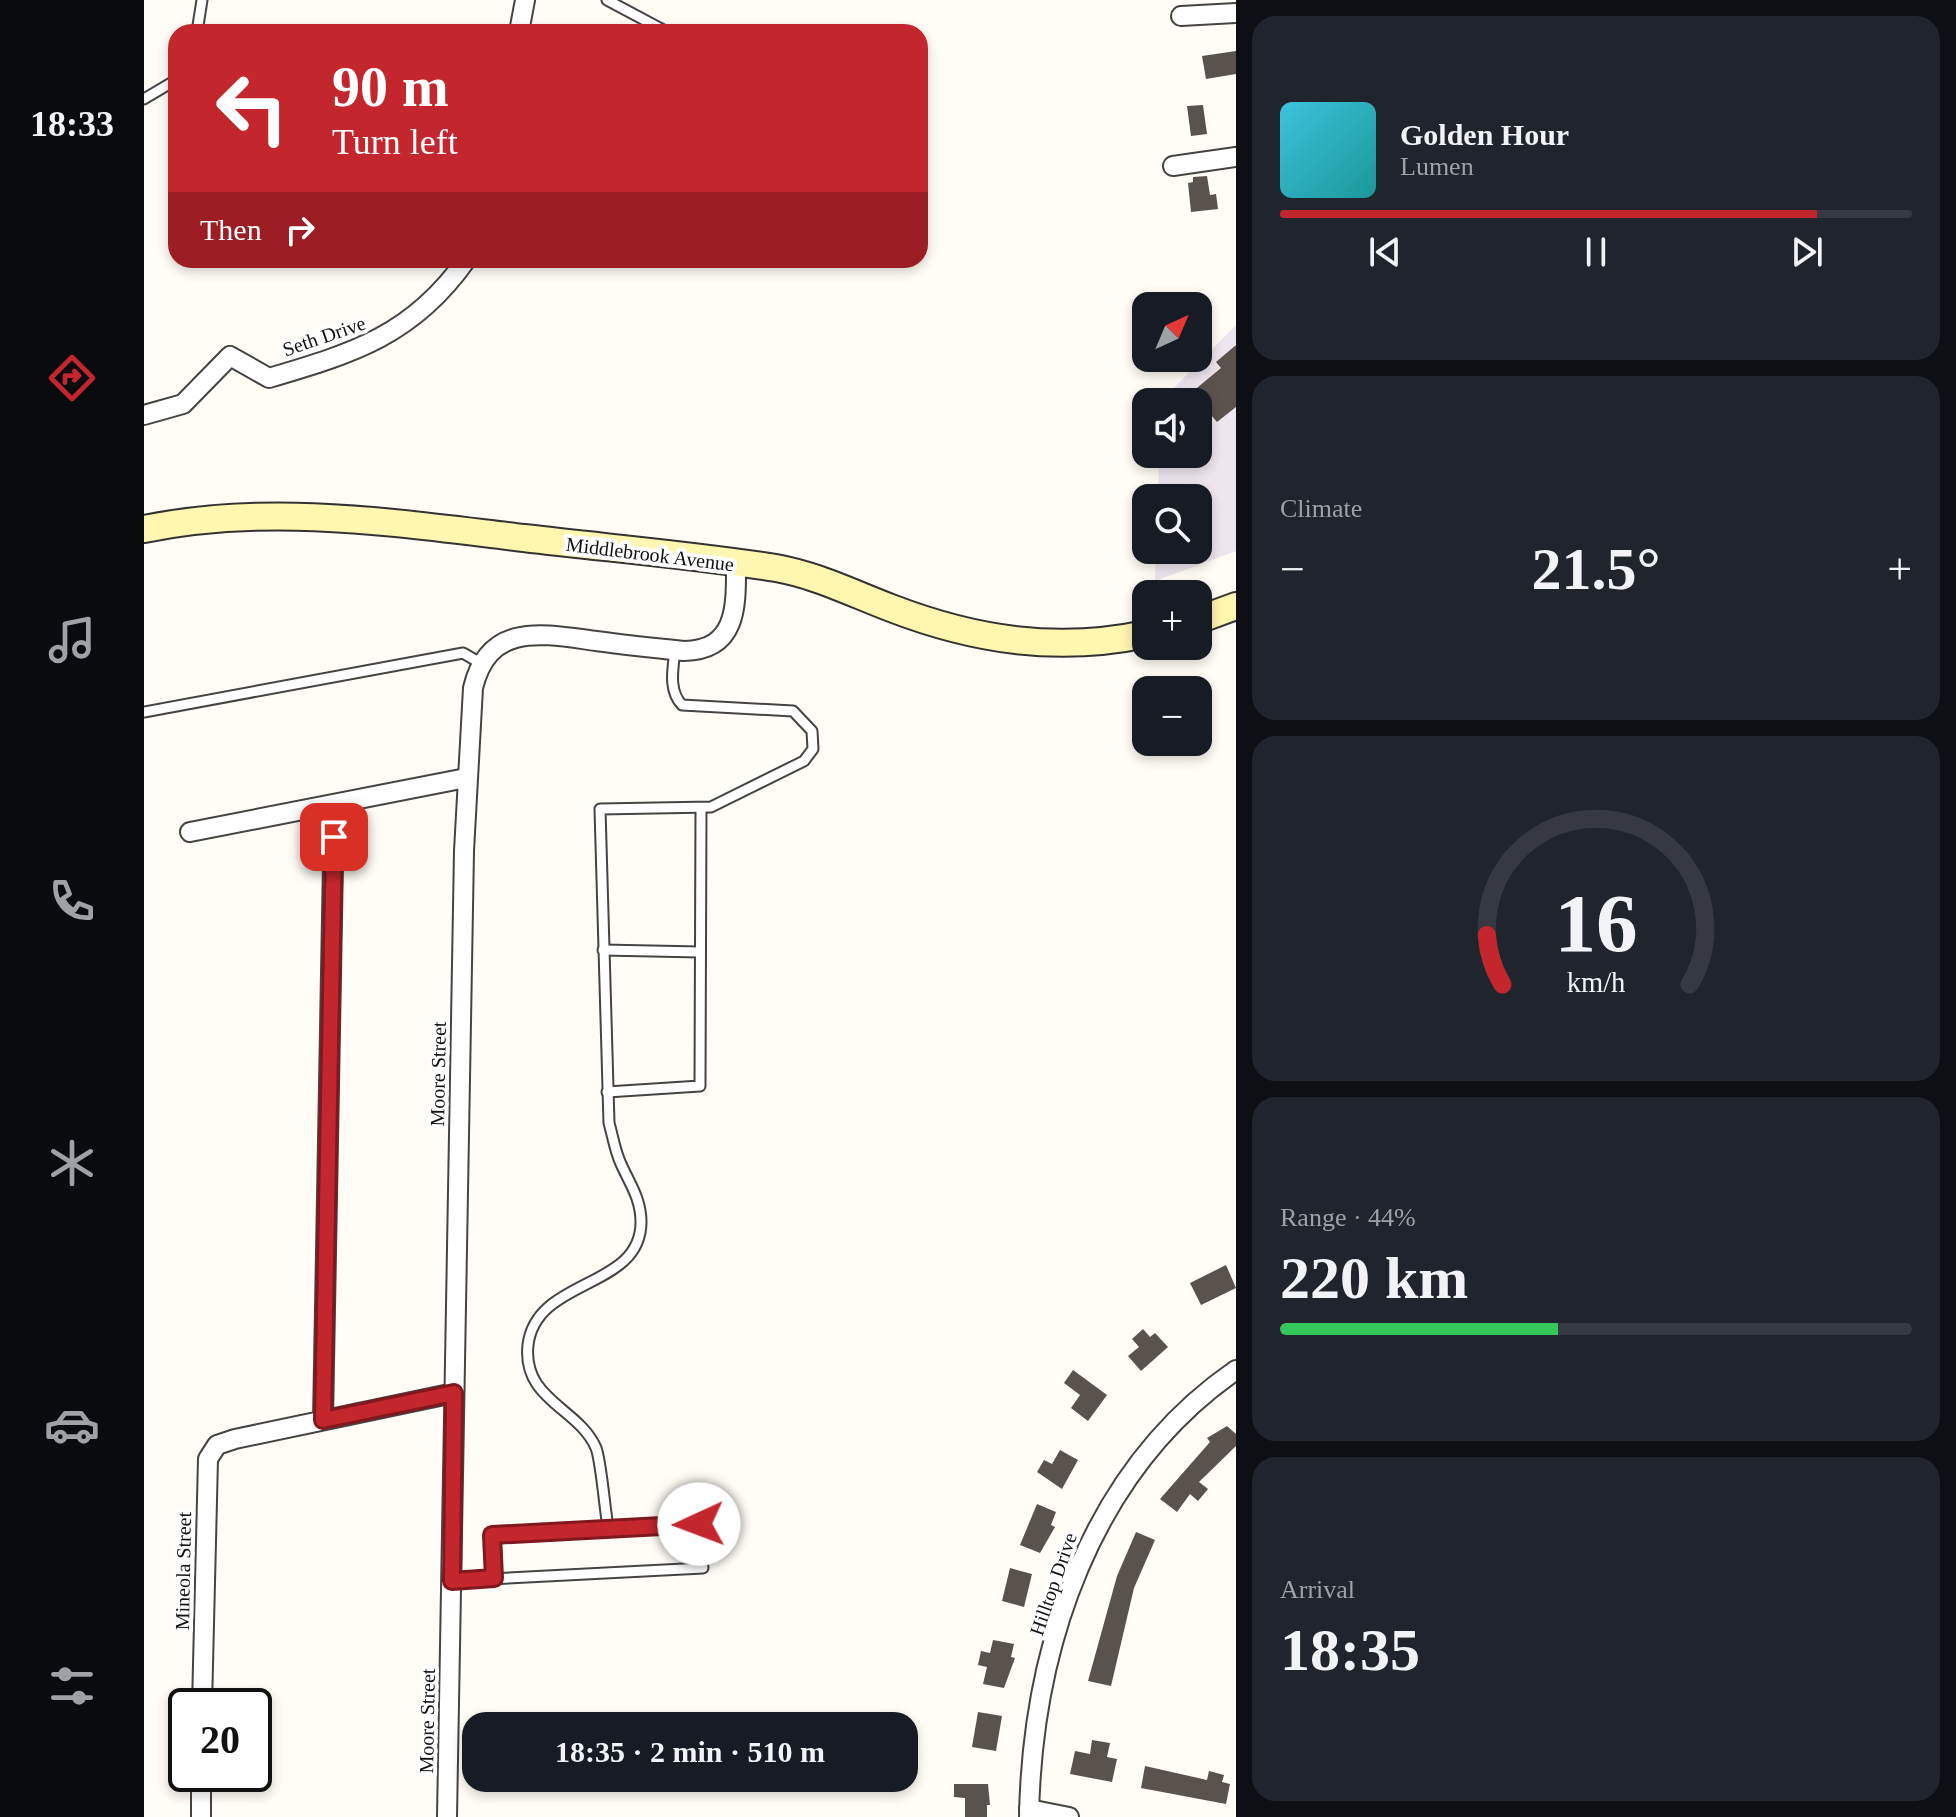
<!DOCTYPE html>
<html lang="en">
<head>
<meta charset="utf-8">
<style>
	:root { --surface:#171b24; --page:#20242c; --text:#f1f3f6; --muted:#9ea1a6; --line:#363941; --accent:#c4262e }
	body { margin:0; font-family:Georgia,serif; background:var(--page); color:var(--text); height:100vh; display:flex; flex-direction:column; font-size:30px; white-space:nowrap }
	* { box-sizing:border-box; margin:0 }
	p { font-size:26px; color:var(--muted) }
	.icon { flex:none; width:44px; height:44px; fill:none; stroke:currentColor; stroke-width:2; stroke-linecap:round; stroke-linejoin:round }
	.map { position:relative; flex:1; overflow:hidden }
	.sheet { display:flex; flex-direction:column; gap:16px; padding:16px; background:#0d0f14; width:720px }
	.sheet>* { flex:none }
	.banner { position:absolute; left:24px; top:24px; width:760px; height:244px; border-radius:24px; box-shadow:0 4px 12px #0003; background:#c4262e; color:#fff; overflow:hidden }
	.needle { width:52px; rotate:44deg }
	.buttons { position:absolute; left:988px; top:292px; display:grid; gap:16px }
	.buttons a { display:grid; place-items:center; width:80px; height:80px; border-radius:16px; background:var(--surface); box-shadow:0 4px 12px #0003; font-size:40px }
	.speed { position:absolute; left:24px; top:1688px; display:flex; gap:16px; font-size:40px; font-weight:700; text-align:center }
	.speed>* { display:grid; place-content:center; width:104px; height:104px; border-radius:50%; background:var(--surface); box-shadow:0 4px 12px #0003; line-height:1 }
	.speed .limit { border:4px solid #111; border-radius:12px; background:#fff; color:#111 }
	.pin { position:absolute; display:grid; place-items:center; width:68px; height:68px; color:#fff; margin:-34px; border-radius:16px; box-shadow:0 4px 12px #0006 }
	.me { position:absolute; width:88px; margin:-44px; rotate:268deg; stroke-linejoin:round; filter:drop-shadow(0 0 6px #0008) }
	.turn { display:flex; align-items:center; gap:28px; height:168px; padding:0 32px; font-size:36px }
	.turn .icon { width:104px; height:104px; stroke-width:2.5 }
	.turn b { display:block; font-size:56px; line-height:68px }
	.then { display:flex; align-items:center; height:76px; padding:0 32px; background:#0003; gap:16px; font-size:30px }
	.big { font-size:60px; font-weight:700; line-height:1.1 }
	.sheet .widget { flex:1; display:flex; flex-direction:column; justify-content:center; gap:12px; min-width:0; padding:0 28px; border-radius:24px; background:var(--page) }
	.sheet .dial { align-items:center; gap:0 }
	.dial svg { height:208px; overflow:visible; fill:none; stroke:var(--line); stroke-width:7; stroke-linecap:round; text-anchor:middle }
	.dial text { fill:var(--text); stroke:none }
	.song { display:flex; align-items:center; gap:24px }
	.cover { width:96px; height:96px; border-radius:12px; background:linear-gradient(135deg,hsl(190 70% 55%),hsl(180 70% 35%)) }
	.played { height:8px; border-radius:4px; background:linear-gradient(90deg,var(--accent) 85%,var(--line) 85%) }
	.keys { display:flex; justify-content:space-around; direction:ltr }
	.heat { display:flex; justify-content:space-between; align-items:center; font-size:44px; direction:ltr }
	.charge { height:12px; border-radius:6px; background:linear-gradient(90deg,#34c759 44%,var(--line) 0) }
	.trip { position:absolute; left:318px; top:1712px; width:456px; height:80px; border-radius:24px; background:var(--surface); box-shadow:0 4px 12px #0003; font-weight:700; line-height:80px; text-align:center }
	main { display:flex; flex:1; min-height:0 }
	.tabs { display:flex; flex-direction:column; width:144px; justify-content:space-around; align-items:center; background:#090b0e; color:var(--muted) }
	.tabs .icon { width:56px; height:56px }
	.tabs .on { color:var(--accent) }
	.tabs b { font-size:36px; color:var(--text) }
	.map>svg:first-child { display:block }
	.industrial { fill:#eee6ef }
	.building { fill:#5a524d }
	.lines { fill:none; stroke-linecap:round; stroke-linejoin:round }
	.lane-casing { stroke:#444; stroke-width:13 }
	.street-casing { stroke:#444; stroke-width:22 }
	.secondary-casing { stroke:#333; stroke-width:30 }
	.lane { stroke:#fff; stroke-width:9 }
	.street { stroke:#fff; stroke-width:18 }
	.secondary { stroke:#fff6b0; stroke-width:26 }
	.route-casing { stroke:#7f191e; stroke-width:20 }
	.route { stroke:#c4262e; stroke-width:14 }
	.labels { text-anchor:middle; stroke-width:8; stroke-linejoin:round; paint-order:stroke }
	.street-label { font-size:20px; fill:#111; stroke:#fff }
</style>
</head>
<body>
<main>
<nav class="tabs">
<b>18:33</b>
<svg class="icon on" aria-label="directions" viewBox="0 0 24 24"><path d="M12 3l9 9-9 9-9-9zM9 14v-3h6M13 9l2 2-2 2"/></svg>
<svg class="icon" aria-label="music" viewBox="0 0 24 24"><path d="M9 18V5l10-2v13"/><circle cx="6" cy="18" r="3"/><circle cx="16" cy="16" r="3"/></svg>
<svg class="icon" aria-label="phone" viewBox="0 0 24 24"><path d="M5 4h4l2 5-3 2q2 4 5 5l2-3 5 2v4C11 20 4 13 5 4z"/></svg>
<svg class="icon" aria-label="climate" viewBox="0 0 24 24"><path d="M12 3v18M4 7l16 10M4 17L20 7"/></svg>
<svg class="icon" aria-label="car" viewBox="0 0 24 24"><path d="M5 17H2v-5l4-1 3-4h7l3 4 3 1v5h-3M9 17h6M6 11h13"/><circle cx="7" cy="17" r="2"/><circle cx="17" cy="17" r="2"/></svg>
<svg class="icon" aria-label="filters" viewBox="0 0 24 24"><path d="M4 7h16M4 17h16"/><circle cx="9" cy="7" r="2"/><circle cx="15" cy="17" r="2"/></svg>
</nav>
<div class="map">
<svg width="1092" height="1817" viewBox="0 0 1092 1817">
	<rect width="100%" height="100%" fill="#fffdf5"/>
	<polygon class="industrial" points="1092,325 1092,551 1011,581 1012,550 1054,550 1054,498 1014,498 1015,454 1054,454 1054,402 1017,401"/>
	<g class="building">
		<polygon points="1092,51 1092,74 1062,79 1058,56"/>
		<polygon points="1059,105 1063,134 1047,136 1043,106"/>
		<polygon points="1063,176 1066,195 1072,194 1074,209 1047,212 1044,183 1049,182 1049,177"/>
		<polygon points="1092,345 1092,407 1073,422 1048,392 1077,368 1072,362"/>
		<polygon points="1082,1265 1092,1288 1057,1305 1046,1283"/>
		<polygon points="999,1329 1006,1337 1011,1333 1024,1347 997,1371 984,1356 995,1347 988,1339"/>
		<polygon points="929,1370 963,1395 944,1421 927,1408 936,1395 920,1383"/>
		<polygon points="1083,1426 1092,1434 1092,1446 1055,1482 1064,1489 1054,1501 1046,1494 1033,1512 1016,1499 1066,1442 1063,1438"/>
		<polygon points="916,1450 934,1460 918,1489 893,1472 900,1460 908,1464"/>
		<polygon points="893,1504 912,1512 907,1525 911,1527 896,1553 876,1545"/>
		<polygon points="992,1532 1011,1540 990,1588 967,1686 944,1681 973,1576"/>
		<polygon points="866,1568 888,1574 880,1607 858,1601"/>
		<polygon points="849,1640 870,1644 867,1657 871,1658 860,1688 839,1684 843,1667 834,1665 837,1651 846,1653"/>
		<polygon points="834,1712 858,1716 852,1751 828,1747"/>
		<polygon points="948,1740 966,1743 963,1757 973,1759 968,1782 926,1774 931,1751 946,1754"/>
		<polygon points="1001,1766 1063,1780 1065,1771 1080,1775 1078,1782 1086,1784 1082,1804 997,1788"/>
		<polygon points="810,1784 844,1784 846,1805 843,1805 843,1817 821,1817 821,1798 810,1797"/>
	</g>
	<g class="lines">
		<g class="lane-casing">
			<g id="lane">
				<polyline points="463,0 523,32"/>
				<polyline points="53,32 58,0"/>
				<polyline points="0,99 32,80"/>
				<polyline points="0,712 319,653 338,664"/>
				<polyline points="459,950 556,952"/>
				<polyline points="463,1092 556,1086 557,809"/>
				<polyline points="350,1578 348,1535 464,1527"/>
				<path d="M308 1581 559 1568 555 1524 464 1527C461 1511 457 1460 452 1448 435 1408 378 1400 384 1345 392 1277 497 1290 497 1222 497 1199 486 1184 477 1164 471 1151 469 1137 465 1123L456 809 567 807 660 761 669 749 668 731 649 711 538 705C524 690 529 669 531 650"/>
			</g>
		</g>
		<g class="street-casing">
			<g id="street">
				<polyline points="1037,16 1092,13"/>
				<polyline points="375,32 381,0"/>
				<polyline points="1029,166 1092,157"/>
				<path d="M0 415 39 404 86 356 125 378C210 353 269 335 322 260"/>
				<polyline points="46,832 322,778"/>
				<polyline points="179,1420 190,806"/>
				<polyline points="58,1706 64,1459 73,1445 91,1439 310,1393"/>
				<polyline points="885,1809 925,1817"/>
				<polyline points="57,1817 57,1774"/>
				<path d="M303 1817 320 851 329 688C345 621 400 634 452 641 481 645 510 648 540 651 594 650 592 605 592 565"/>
				<path d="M885 1817C888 1647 947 1470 1092 1370"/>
			</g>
		</g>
		<g class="secondary-casing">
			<g id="secondary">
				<path d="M0 529C128 503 252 523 380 538 464 548 549 555 632 568 672 575 710 594 747 608 830 640 913 653 1002 634"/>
				<polyline points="1054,620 1092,606"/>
			</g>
		</g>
		<use href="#lane" class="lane"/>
		<use href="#street" class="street"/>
		<use href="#secondary" class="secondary"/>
	</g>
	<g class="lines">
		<g class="route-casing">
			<polyline id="route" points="190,837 179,1420 310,1393 308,1581 350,1578 348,1535 555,1524"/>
		</g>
		<use href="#route" class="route"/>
	</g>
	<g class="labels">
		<g class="street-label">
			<text transform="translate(180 336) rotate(-19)" y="7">Seth Drive</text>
			<text transform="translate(506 554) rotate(7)" y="7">Middlebrook Avenue</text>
			<text transform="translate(294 1074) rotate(-89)" y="7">Moore Street</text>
			<text transform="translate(39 1571) rotate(-89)" y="7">Mineola Street</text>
			<text transform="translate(909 1584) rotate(-71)" y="7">Hilltop Drive</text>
			<text transform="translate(283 1721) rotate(-89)" y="7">Moore Street</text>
		</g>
	</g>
</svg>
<div class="buttons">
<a><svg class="needle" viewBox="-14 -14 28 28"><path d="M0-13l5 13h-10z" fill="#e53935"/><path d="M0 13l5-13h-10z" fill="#9ea1a6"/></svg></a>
<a><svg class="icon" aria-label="sound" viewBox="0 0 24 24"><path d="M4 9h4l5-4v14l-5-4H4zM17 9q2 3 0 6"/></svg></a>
<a><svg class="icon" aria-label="search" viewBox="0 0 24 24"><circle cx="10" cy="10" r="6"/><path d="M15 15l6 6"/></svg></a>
<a>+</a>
<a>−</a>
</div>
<div class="speed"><div class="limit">20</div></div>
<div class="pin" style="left:190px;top:837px;background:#d93025"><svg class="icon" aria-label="arrive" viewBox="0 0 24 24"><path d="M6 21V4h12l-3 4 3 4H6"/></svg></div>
<svg class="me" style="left:555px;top:1524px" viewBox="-20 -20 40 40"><circle r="19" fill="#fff"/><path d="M0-13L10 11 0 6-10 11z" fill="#c4262e"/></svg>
<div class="trip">18:35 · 2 min · 510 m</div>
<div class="banner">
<div class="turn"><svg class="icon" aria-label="left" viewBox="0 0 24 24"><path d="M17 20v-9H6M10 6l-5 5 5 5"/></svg><div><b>90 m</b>Turn left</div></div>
<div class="then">Then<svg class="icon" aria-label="right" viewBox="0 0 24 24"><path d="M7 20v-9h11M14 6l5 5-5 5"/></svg></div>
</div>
</div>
<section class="sheet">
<div class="widget">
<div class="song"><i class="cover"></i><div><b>Golden Hour</b><p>Lumen</p></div></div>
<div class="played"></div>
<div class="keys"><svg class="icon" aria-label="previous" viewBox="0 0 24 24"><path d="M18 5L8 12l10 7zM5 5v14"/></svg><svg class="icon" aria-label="pause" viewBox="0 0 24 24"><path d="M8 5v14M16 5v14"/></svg><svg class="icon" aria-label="next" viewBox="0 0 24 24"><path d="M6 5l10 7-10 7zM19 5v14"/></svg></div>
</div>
<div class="widget"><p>Climate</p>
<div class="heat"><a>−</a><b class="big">21.5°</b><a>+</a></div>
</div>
<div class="widget dial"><svg viewBox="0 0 100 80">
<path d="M14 69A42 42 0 1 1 86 69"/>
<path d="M14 69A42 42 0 0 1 8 50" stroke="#c4262e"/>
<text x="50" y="56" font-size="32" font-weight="700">16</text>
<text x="50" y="72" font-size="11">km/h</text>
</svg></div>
<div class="widget"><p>Range · 44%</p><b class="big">220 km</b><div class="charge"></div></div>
<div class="widget"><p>Arrival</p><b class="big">18:35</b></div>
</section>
</main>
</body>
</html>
